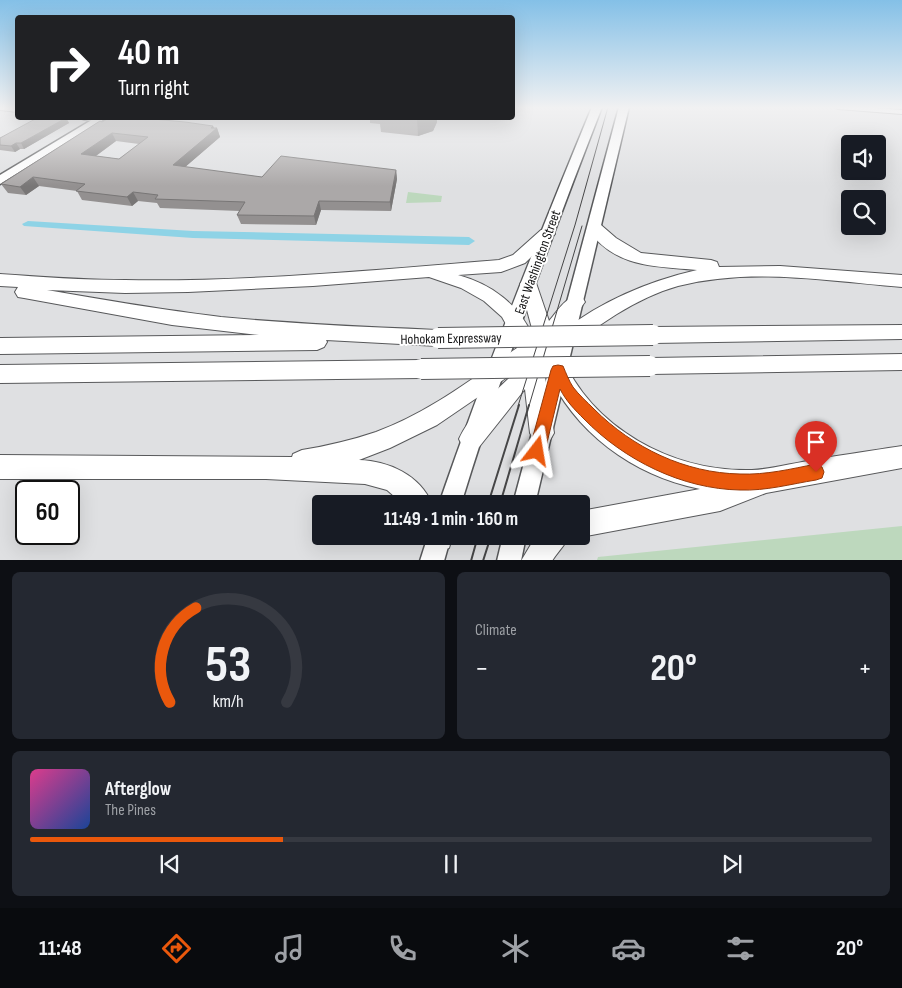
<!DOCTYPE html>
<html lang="en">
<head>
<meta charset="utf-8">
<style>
	:root { --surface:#171b24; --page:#242831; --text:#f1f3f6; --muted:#9ea1a6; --line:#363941; --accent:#ea580c }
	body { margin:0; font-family:"Sofia Sans Condensed",sans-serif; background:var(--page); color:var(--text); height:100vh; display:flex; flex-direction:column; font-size:19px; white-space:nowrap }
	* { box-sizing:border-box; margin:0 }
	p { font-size:16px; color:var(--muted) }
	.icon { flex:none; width:28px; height:28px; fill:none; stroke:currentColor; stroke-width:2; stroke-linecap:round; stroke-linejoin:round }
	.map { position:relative; height:560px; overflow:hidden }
	.sheet { display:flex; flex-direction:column; gap:12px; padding:12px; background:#0d0f14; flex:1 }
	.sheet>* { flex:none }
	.top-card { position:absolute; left:15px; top:15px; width:500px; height:105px; border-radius:5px; box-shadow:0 5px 20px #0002; background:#202124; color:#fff; overflow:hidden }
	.controls { position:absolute; left:841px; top:135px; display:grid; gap:10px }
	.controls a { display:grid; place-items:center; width:45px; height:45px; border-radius:5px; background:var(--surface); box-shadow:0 5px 20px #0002; font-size:25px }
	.speed { position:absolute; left:15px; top:480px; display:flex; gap:10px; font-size:25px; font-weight:700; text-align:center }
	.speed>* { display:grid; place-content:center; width:65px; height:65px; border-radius:50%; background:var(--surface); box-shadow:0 5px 20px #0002; line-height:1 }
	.speed .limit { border:2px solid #111; border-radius:8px; background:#fff; color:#111 }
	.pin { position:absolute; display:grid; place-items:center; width:42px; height:42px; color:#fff; margin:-51px -21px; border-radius:50% 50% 50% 0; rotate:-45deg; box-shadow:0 0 5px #0007 }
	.pin .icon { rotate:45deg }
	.me { position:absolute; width:55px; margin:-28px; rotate:14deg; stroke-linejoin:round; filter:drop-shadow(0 0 4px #0008) }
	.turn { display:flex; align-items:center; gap:18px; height:105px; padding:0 20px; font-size:22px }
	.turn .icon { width:65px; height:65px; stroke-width:2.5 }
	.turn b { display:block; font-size:35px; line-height:42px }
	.big { font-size:38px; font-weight:700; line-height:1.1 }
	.sheet .card { flex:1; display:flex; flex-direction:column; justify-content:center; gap:8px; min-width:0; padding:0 18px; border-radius:8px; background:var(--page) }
	.sheet .dial { align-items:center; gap:0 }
	.dial svg { height:130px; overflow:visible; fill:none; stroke:var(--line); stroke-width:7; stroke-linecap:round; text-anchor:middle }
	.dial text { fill:var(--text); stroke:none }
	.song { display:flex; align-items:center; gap:15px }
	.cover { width:60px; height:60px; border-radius:8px; background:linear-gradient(135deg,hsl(330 70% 55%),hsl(220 70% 35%)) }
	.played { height:5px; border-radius:2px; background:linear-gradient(90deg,var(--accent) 30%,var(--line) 30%) }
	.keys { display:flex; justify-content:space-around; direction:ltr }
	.heat { display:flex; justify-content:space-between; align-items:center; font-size:28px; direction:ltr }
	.sheet .tiles { flex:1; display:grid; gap:12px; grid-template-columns:1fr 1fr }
	.card:last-child { grid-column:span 2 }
	.trip { position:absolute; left:312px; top:495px; width:278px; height:50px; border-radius:5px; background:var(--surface); box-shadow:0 5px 20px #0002; font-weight:700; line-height:50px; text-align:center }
	.tab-bar { display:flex; height:80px; justify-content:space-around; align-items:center; background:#090b0e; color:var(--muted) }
	.tab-bar .icon { width:35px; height:35px }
	.tab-bar .active { color:var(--accent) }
	.tab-bar b { font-size:22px; color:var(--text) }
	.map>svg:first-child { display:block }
	.green { fill:#bdd8bd }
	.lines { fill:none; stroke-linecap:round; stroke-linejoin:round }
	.canal { fill:#8ed3e6; fill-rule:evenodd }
	.minor-casing { stroke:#58595b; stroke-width:2 }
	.primary-casing { stroke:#58595b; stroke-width:3 }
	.motorway-casing { stroke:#58595b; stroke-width:2 }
	.minor { fill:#fff; fill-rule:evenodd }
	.primary { fill:#fff; fill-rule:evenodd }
	.motorway { fill:#fff; fill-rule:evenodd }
	.tram-far1 { stroke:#464647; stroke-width:1 }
	.tram { stroke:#464647; stroke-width:2 }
	.motorway-bridge-casing { stroke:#58595b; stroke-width:22; stroke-linecap:butt }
	.motorway-bridge { stroke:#fff; stroke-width:20 }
	.wall { fill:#939090; fill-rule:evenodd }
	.shaded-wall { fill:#787676 }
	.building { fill:#aba8a8; stroke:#787676; fill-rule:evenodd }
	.route { fill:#ea580c; stroke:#983908 }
	.labels { text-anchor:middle; stroke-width:4; stroke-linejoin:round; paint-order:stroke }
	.street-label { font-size:14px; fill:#131314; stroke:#fff }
</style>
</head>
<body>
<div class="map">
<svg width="902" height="561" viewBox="0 0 902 561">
	<rect width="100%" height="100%" fill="#dfe0e2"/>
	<g class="green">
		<polygon points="408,192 442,196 441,202 406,203"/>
		<polygon points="902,526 902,560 597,560 598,557"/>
	</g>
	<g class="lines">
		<polygon class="canal" points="28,221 193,231 469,237 475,241 469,245 193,238 24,226 22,224"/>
		<g class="minor-casing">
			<g id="minor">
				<polygon points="0,107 18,108 18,112 0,110"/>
				<polygon points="835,107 863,107 902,110 902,114 838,109"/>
				<path d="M79 118H100L101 119C96 122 84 121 79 118Z"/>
			</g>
		</g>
		<g class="primary-casing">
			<g id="primary">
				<path d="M592 107H602C551 238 502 370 461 504H439C485 370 538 238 592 107Z"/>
				<polygon points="619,107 629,107 535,504 513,504"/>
				<polygon points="95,118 106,118 0,184 0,175"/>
				<polygon points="428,536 451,536 444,561 420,561"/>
				<polygon points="503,536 526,536 521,561 497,561"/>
			</g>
		</g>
		<g class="motorway-casing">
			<g id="motorway">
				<path d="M595 223 601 225 616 238 641 253 711 260 717 262 719 267 780 266 902 275V287C829 281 751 267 678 286 635 298 595 327 561 355 592 429 673 472 752 470 771 469 789 464 808 461 839 455 871 451 902 446V468L766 493 720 511 581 537 579 536H581V511L700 489C632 475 574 432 546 369L544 371 554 433 550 440 542 444 534 440 530 433 525 389 479 447 471 450 463 447 459 439C470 414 499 387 519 369L437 425 390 448 359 460C389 461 420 475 432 504H403L387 490 365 484 266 479H0V455L292 457 293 454 302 450C327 446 352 440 376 432 428 413 472 379 517 348L511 333 502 317 484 301 461 288 429 277 313 286 188 292 125 293 47 290C105 300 163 310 221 317 293 324 366 327 438 330L445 333 448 338 445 343 438 346 326 340 327 342 324 347 317 350 0 354V338L259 335 172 325 24 298 18 297 15 292 18 287 0 286V274C42 277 83 280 125 280 250 282 375 270 499 260L513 255 541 230H553L555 234 525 263 501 272 458 275C491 284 519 304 533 337L534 336 520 284 523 280 529 278 535 280 549 321C558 311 567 293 582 297L585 302 563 331C602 301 649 281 697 270 655 266 614 268 587 228L589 225Z"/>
				<polygon points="902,325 902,339 653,343 646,340 643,335 646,330 653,327"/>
				<polygon points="902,354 902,370 650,374 643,372 640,366 643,360 650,358"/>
				<polygon points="421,360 428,363 431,369 428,375 421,378 0,383 0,365"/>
				<polygon points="425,536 452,536 452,538 449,548 439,551 429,548"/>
				<path d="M536 536H569C565 546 558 551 552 561H521Z"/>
			</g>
		</g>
		<use href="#minor" class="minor"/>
		<use href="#primary" class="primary"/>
		<use href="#motorway" class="motorway"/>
		<g class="tram-far1">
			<polyline points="518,406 575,225 608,107"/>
			<polyline points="529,406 582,226"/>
		</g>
		<g class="tram">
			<polyline points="488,504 519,405"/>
			<polyline points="500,504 529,405"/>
			<polyline points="471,561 478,536"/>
			<polyline points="483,561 491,536"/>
		</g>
		<g class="motorway-bridge-casing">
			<g id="motorway-bridge">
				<polyline points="438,338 653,335"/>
				<polyline points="421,369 650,366"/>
			</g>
		</g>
		<use href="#motorway-bridge" class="motorway-bridge"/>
	</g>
	<g class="wall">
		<polygon points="66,118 69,123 24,149 20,149 15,152 0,150 0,138"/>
		<polygon points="370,118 437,118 437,122 433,131 418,136 381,132 380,124 370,123"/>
		<path d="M100 121 213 126 214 128H217L220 137 185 167 262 177 396 170 397 179 391 211 321 210 316 225 241 224 237 215 240 211 160 208 157 203 138 201 132 206 82 200 77 191 39 186 26 195 8 193 1 184ZM116 141 139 144 119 159 96 156Z"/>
	</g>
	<g class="shaded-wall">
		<polygon points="66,118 69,123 24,149 21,143"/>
		<polygon points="417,118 437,118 437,122 433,131 418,136"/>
		<polygon points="213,126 215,130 217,128 220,137 177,174 173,165"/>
		<polygon points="112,133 116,141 86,163 81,154"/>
		<polygon points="16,143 20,149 15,152 11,146"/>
		<polygon points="396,170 397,179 391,211 390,202"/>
		<polygon points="33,177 39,186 26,195 20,187"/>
		<polygon points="133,192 138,201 132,206 127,197"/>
		<polygon points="319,201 321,210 316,225 314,216"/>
	</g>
	<g class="building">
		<polygon points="37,118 66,118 21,143 16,143 11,146 0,145 0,138"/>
		<path d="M109 118H142L185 122 213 126 211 128H217L173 165 262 177 281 156 396 170 390 202 319 201 314 216 237 215 245 202 155 199 158 195 133 192 127 197 76 191 85 184 33 177 20 187 1 184 100 121 102 122ZM112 133 148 137 119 159 81 154Z"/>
	</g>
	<linearGradient id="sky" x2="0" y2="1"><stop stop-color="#84c0e7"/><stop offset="0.58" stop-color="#f1f1f2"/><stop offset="1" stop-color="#f1f1f2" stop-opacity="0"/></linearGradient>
	<rect width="902" height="186" fill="url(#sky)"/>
	<path class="route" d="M558 365 563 366C566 373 569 381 573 387 579 395 587 402 594 409 633 448 685 473 740 474 766 475 791 469 816 464L822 467 824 472 822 478 816 480C791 484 766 491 740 490 682 489 624 460 584 419 575 410 566 401 560 389L545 451 543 456 537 458 532 456 529 451 551 370 553 366Z"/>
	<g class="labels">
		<g class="street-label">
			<text transform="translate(537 262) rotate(-70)" y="5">East Washington Street</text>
			<text transform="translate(451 338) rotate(-1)" y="5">Hohokam Expressway</text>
		</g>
	</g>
</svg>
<div class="controls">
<a><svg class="icon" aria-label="sound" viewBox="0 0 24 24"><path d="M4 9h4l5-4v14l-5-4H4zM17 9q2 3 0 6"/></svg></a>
<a><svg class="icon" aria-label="search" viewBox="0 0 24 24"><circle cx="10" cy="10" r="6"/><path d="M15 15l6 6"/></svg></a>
</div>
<div class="speed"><div class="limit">60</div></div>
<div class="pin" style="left:816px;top:472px;background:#d93025"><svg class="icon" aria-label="arrive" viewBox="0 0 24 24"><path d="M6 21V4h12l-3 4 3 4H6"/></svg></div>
<svg class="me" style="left:537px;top:451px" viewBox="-20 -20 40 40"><path d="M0-17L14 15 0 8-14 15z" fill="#ea580c" stroke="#fff" stroke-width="4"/></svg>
<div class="trip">11:49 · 1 min · 160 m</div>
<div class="top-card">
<div class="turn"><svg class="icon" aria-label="right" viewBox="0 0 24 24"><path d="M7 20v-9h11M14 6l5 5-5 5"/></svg><div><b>40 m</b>Turn right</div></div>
</div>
</div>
<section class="sheet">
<div class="tiles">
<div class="card dial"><svg viewBox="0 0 100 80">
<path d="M14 69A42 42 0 1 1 86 69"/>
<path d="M14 69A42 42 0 0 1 30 11" stroke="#ea580c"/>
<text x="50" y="56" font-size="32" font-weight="700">53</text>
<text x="50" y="72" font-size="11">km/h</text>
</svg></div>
<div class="card"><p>Climate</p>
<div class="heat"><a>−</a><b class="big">20°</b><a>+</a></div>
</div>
<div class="card">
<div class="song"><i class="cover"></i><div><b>Afterglow</b><p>The Pines</p></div></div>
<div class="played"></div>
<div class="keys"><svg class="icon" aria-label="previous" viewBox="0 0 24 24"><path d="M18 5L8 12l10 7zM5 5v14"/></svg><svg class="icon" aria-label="pause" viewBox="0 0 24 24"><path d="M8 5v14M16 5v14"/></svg><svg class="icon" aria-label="next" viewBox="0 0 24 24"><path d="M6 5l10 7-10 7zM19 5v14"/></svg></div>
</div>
</div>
</section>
<nav class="tab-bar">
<b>11:48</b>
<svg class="icon active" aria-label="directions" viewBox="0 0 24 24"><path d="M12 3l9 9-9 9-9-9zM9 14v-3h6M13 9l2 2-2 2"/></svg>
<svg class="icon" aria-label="music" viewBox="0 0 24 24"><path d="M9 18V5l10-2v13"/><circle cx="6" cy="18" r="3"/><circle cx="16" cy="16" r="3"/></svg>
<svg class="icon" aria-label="phone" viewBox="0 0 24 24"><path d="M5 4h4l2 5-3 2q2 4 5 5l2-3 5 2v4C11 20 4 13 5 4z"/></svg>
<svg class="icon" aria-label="climate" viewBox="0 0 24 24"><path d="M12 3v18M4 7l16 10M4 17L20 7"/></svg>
<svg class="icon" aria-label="car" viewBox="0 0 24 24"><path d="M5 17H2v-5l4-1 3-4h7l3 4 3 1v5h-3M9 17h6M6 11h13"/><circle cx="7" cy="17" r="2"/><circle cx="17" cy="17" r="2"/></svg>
<svg class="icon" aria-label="filters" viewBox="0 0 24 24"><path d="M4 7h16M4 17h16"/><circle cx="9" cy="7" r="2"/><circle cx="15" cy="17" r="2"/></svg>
<b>20°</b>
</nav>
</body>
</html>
